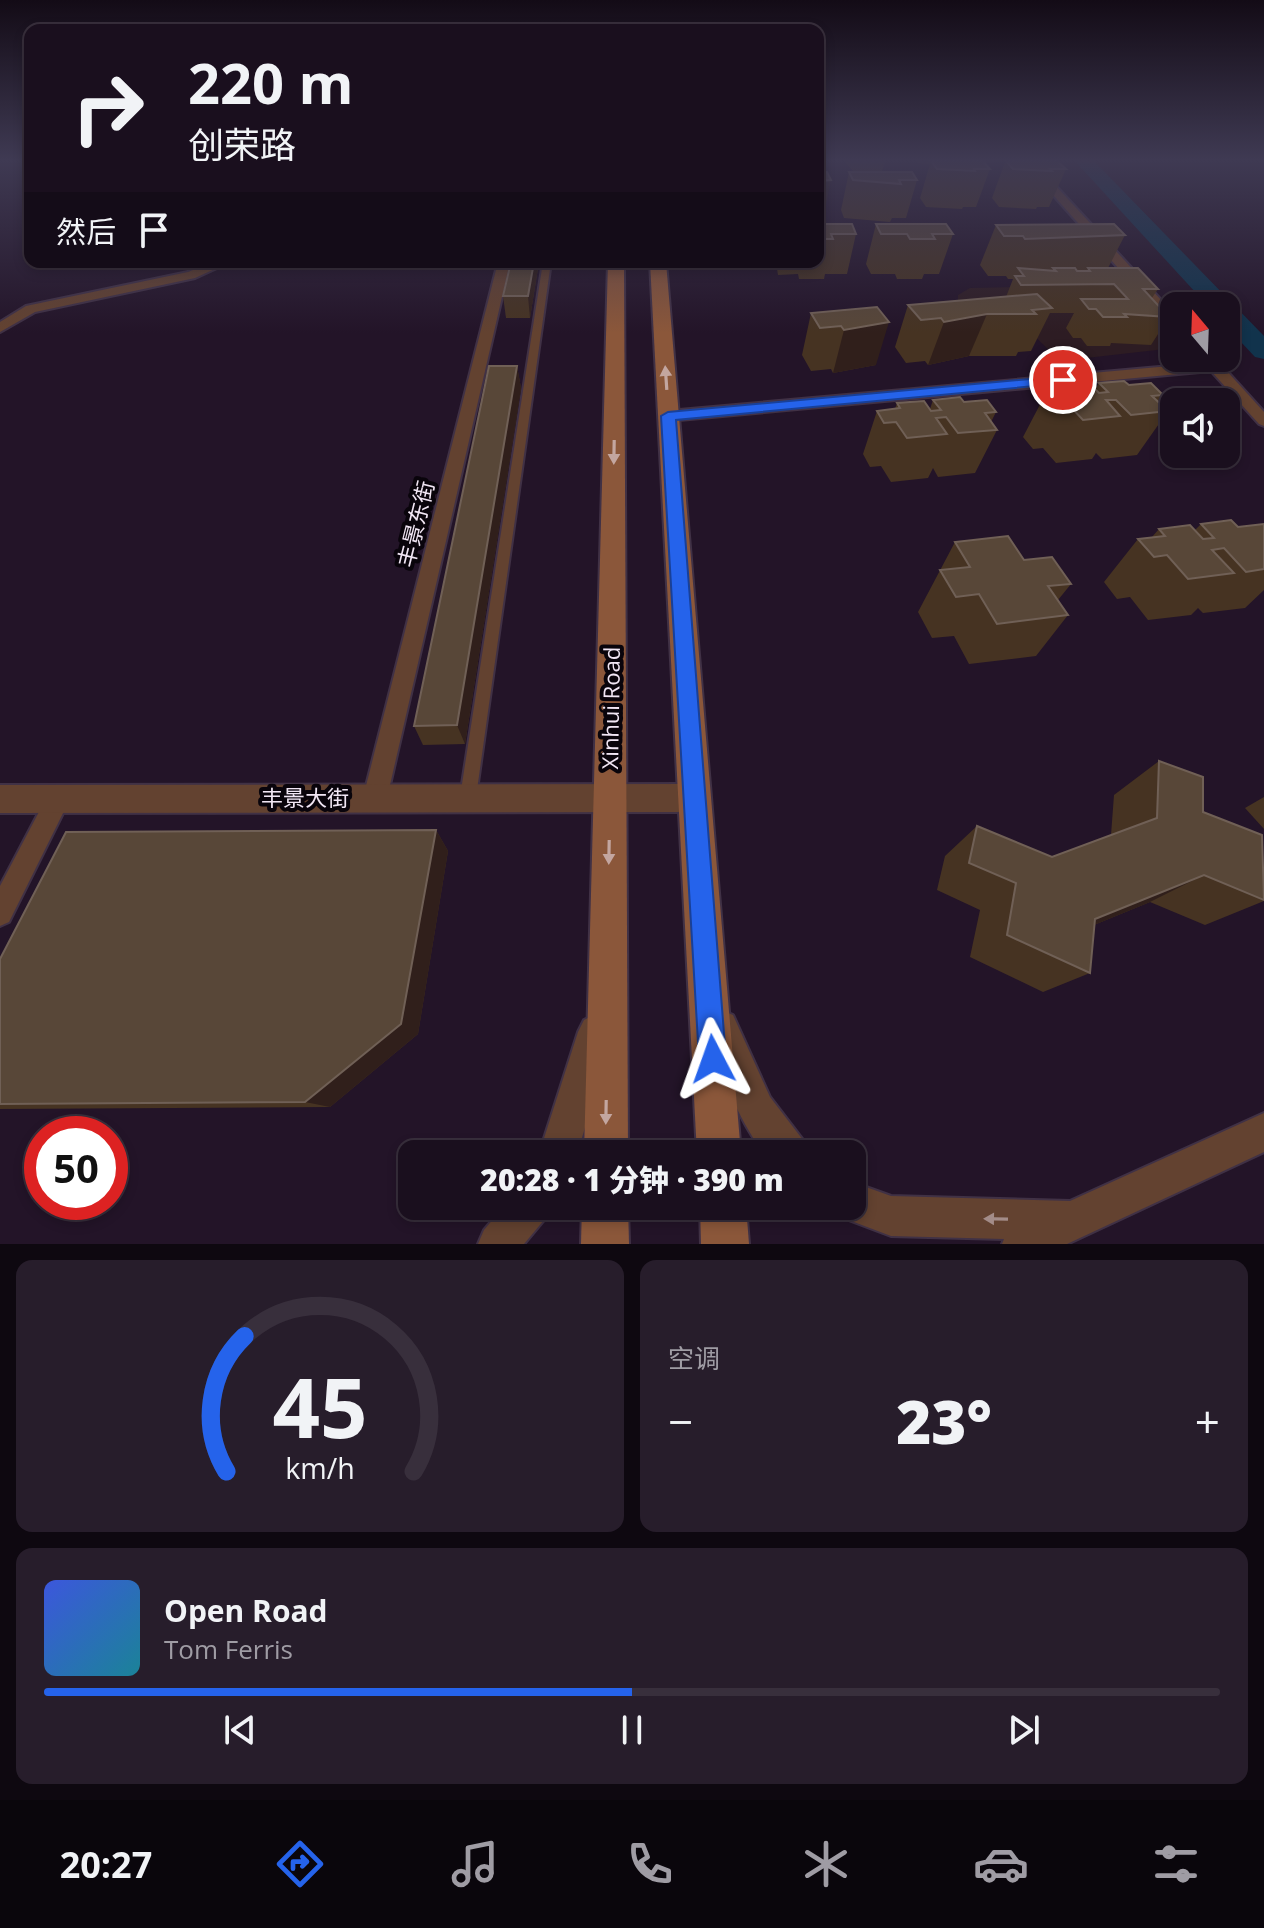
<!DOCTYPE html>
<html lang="zh">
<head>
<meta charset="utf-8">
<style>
	:root { --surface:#1a0f1e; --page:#271d2b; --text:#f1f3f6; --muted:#9f9ca4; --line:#382f3c; --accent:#2563eb }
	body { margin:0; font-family:"Open Sans","Noto Sans SC",sans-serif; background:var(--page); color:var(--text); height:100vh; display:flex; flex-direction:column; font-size:30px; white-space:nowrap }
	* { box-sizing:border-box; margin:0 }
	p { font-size:26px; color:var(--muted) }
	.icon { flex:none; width:44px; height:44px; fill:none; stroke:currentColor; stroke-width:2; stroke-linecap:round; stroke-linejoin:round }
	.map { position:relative; height:1244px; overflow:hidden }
	.drawer { display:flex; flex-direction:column; gap:16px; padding:16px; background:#0e0810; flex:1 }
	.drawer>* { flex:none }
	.banner { position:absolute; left:24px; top:24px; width:800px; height:244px; border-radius:16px; box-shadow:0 4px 12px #0003,0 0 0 2px var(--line); background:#1a0f1e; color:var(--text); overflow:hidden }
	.needle { width:52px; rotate:341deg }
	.fabs { position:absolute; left:1160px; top:292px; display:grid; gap:16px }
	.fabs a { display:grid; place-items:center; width:80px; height:80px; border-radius:16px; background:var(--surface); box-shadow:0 4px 12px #0003,0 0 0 2px var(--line); font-size:40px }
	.speed { position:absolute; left:24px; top:1116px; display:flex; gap:16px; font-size:40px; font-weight:700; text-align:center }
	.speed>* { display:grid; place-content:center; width:104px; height:104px; border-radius:50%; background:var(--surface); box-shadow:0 4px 12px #0003,0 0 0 2px var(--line); line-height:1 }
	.speed .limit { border:12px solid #d22; background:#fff; color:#111 }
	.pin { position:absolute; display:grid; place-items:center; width:68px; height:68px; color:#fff; margin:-34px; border:4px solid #fff; border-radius:50%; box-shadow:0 2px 8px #0007 }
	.me { position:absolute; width:88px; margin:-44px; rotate:356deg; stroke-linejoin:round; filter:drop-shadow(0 0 6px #0008) }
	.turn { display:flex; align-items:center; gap:28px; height:168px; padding:0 32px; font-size:36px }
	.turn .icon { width:104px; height:104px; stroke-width:2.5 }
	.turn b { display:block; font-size:56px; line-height:68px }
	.then { display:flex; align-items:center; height:76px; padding:0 32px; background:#0003; gap:16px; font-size:30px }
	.big { font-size:60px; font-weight:800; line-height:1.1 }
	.drawer .widget { flex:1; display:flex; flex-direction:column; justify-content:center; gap:12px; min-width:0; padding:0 28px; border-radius:16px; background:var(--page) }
	.drawer .dial { align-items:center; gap:0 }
	.dial svg { height:208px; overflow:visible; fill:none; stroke:var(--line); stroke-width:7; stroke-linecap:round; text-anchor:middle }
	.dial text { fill:var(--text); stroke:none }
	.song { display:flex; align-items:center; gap:24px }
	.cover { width:96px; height:96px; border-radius:12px; background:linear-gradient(135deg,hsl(230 70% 55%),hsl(190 70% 35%)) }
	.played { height:8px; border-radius:4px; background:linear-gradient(90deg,var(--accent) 50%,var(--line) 50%) }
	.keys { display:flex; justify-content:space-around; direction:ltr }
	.heat { display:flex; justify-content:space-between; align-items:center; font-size:44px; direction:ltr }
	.drawer .tiles { flex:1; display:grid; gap:16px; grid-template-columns:1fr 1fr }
	.widget:last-child { grid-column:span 2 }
	.trip { position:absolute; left:398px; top:1140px; width:468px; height:80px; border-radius:16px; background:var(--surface); box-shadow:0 4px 12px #0003,0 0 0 2px var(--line); font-weight:800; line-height:80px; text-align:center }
	.menu { display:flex; height:128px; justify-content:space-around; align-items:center; background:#0a060c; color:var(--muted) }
	.menu .icon { width:56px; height:56px }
	.menu .active { color:var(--accent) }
	.menu b { font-size:36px; color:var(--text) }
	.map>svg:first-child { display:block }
	.education { fill:#2d1c23 }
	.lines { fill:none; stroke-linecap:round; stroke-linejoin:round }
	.river { fill:#11334c; fill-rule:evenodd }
	.pedestrian-casing { stroke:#403145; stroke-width:4 }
	.minor-casing { stroke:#403145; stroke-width:4 }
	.tertiary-casing { stroke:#403145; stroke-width:4 }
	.secondary-casing { stroke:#403145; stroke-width:4 }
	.pedestrian { fill:#634230; fill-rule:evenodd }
	.minor { fill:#634230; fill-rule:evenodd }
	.tertiary { fill:#634230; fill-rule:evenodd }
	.secondary { fill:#8b573a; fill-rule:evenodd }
	.wall { fill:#463322 }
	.shaded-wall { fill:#301f1b }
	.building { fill:#584738; stroke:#706056; stroke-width:2 }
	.oneway { fill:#c3a6a0 }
	.oneway2 { fill:#a38c88 }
	.route { fill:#2563eb; stroke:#184099; stroke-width:2 }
	.labels { text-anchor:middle; stroke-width:8; stroke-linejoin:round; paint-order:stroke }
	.street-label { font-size:22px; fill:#f1e6f4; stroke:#09040b }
</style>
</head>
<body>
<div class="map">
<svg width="1264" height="1244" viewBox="0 0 1264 1244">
	<rect width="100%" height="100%" fill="#231428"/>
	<polygon class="education" points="1063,286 1128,289 1174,341 1174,348 1060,361 1016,318 958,301 958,295 970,288"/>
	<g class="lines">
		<polygon class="river" points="1073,159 1092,159 1264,336 1264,359 1255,357 1226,326 1226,306 1208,306"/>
		<g class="pedestrian-casing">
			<polygon id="pedestrian" points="543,262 551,262 476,797 474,803 468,805 462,803 460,797"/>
		</g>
		<g class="minor-casing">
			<g id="minor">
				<polygon points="1021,159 1031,159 1174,314 1174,326 1169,325"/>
				<polygon points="213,262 230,262 195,278 35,312 0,332 0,322 26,306 188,272"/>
				<polygon points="498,262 510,262 387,798 383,806 375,809 367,806 363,798"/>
				<polygon points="1200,358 1215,358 1264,412 1264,426 1259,424 1211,371 668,421 660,416 668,411 1204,363"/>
				<polygon points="58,788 66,791 70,799 9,922 0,926 0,886 50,791"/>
			</g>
		</g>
		<g class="tertiary-casing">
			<g id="tertiary">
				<polygon points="695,784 705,788 709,798 705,808 695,812 0,813 0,785"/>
				<path d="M721 1010 733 1015 770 1097 803 1140 808 1154H764C736 1115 720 1071 704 1027L709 1015Z"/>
				<polygon points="596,1014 608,1020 614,1032 577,1154 539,1154 578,1032 584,1020"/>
				<polygon points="1264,1113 1264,1152 1067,1244 1002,1244 1004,1239 891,1236 838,1216 834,1206 852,1206 852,1182 891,1196 1070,1201"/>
				<polygon points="504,1206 550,1206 544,1220 524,1244 478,1244 484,1230"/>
			</g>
		</g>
		<g class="secondary-casing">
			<g id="secondary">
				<polygon points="608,262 624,262 628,1154 584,1154"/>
				<polygon points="650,262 666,262 741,1154 697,1154"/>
				<polygon points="582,1206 628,1206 629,1244 581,1244"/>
				<polygon points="700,1206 746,1206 749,1244 701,1244"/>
			</g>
		</g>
		<use href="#pedestrian" class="pedestrian"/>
		<use href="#minor" class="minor"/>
		<use href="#tertiary" class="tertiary"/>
		<use href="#secondary" class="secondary"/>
	</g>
	<g class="wall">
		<polygon points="818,159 826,159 825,165 822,165 821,170 818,170"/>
		<polygon points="842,159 886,159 882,171 853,171"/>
		<polygon points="914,159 1009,159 1009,161 1066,169 1049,207 1037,207 1036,209 999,207 992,198 1005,162 985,163 990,169 976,207 963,207 962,209 926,207 920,198 930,164 917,163"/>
		<polygon points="849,172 917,180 906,218 892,218 890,222 844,218 841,210"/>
		<polygon points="818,224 856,234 847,274 825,274 824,279 799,279 798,274 778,275 776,262 818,262"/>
		<polygon points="876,224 953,234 939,274 924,274 922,279 897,279 895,274 871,274 866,264"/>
		<polygon points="996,225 1125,235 1108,268 1158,289 1152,298 1169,317 1151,345 1111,343 1110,346 1087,346 1081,338 1073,338 1066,328 1074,313 1050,313 1031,351 1018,352 1016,356 969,356 928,365 925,361 906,363 895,347 908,305 1006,297 1013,279 1008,279 1006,276 988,276 980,265"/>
		<polygon points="511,262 539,262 530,318 506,318 503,296"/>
		<polygon points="877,307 876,365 833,373 831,369 811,371 802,355 811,313"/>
		<polygon points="517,366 521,388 465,744 423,745 414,726"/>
		<polygon points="1099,383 1129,385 1163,395 1158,402 1168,411 1137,455 1102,459 1096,453 1092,459 1056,463 1043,448 1033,449 1023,437 1046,393 1061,392 1064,386 1095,389"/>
		<polygon points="933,400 964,402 996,412 991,422 997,430 975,473 938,477 933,468 928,478 891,482 881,466 870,467 863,454 877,411 895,409 897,403 930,409"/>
		<polygon points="1201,524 1238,527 1264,524 1264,590 1245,608 1203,613 1198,608 1191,615 1148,620 1130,597 1117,599 1104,582 1138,539 1152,537 1159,529 1195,530"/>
		<polygon points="955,542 1024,560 1071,584 1058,600 1068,615 1036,656 969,664 954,636 932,638 918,612"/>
		<polygon points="1159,761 1203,812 1264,875 1264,901 1205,925 1150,902 1094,925 1090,973 1043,992 970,957 980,910 937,890 945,856 977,826 1052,857 1111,835 1114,795"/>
		<polygon points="1264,797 1264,829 1245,808"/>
		<polygon points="436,830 448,851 418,1034 330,1107 0,1109 0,959"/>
	</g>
	<g class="shaded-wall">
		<polygon points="831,180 823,218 818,219 818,181"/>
		<polygon points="534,262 539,262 530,318 528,296"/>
		<polygon points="987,314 969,356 928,365 944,322"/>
		<polygon points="889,322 876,365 833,373 844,330"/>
		<polygon points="517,366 521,388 465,744 457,725"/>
		<polygon points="436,830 448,851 418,1034 330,1107 305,1102"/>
		<polygon points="1204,875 1150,902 1050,943 1095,919"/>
	</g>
	<g class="building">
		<polygon points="931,161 983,161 990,169 974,169 975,171 937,169"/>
		<polygon points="1006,161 1057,161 1066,169 1050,169 1052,171 1013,169"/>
		<polygon points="818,172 827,172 831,180 818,181"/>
		<polygon points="849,172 912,172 917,180 899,180 901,184 853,180"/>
		<polygon points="818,224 852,224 856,234 831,234 833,239 818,239"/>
		<polygon points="876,224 946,224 953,234 932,234 935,239 910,239 907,234 881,234"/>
		<polygon points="1114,224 1125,235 1025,239 1023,236 1004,236 996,225"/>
		<polygon points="511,262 534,262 528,296 503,296"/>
		<polygon points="1018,268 1056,271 1053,268 1075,268 1077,271 1090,271 1088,268 1138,268 1158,289 1143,289 1169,317 1124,314 1127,317 1103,317 1096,309 1089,309 1081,299 1128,299 1114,284 1021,285 1015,276 1024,276"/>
		<polygon points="1037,294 1052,308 1032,310 1036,314 987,314 944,322 941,318 921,320 908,305"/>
		<polygon points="877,307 889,322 844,330 841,326 820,328 811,313"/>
		<polygon points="489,366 517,366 457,725 414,726"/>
		<polygon points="1124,381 1129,385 1151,383 1163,395 1152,396 1168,411 1131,415 1116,400 1106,400 1120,416 1083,420 1068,404 1057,405 1046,393 1069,391 1064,386 1090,384 1099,393 1108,392 1099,383"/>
		<polygon points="960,397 964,402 987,400 996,412 985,413 997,430 958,433 946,417 936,418 947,434 907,438 896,422 884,423 877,411 900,408 897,403 924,401 931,411 941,410 933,400"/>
		<polygon points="1231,520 1238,527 1264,524 1264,569 1246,572 1224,548 1212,550 1234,573 1188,579 1167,555 1154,557 1138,539 1165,536 1159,529 1190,525 1203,539 1214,538 1201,524"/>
		<polygon points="1008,536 1024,560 1052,557 1071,584 1048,586 1068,615 997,624 979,594 956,597 940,570 970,567 955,542"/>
		<polygon points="1159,761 1203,777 1203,812 1262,835 1264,900 1204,875 1095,919 1090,973 1007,935 1016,883 969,863 977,826 1052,857 1157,818"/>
		<polygon points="436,830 401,1024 305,1102 0,1104 0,959 66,832"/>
	</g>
	<defs><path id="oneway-solid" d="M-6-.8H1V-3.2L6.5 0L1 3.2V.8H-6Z" transform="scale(2)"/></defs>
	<g class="oneway">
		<use href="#oneway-solid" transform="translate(666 378) rotate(-94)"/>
		<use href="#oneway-solid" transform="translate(614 452) rotate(91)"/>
		<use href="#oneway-solid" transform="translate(609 852) rotate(91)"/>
		<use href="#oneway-solid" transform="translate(606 1112) rotate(91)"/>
	</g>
	<use class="oneway2" href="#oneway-solid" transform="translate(996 1219) rotate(-179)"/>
	<linearGradient id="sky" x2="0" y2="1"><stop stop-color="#130b16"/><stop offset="0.48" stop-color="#3f3a53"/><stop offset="1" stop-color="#3f3a53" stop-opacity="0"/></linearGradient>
	<rect width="1264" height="333" fill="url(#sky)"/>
	<polygon class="route" points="1063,376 1069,380 1067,383 676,420 726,1059 722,1068 713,1072 703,1068 699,1059 661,416 668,412"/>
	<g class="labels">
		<g class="street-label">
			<text transform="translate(416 524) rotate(-76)" y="8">丰景东街</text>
			<text transform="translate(611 708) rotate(-89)" y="8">Xinhui Road</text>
			<text x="305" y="806">丰景大街</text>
		</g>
	</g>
</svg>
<div class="fabs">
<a><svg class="needle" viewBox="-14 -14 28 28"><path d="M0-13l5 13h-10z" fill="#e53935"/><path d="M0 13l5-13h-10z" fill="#9f9ca4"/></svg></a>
<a><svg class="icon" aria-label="sound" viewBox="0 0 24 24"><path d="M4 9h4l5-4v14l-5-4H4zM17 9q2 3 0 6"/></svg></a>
</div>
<div class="speed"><div class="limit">50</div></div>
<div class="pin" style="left:1063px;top:380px;background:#d93025"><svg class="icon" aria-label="arrive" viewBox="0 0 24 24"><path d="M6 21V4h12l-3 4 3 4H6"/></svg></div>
<svg class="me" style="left:713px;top:1059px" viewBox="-20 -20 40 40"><path d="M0-17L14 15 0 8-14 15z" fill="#2563eb" stroke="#fff" stroke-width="4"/></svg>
<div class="trip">20:28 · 1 分钟 · 390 m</div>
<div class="banner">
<div class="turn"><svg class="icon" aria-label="right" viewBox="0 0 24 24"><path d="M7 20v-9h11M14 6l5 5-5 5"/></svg><div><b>220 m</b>创荣路</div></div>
<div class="then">然后<svg class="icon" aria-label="arrive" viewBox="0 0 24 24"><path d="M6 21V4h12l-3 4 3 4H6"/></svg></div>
</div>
</div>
<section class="drawer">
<div class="tiles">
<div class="widget dial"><svg viewBox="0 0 100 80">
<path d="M14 69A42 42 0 1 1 86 69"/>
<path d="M14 69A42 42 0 0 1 21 17" stroke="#2563eb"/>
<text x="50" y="56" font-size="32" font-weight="700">45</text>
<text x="50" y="72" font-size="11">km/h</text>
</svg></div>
<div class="widget"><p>空调</p>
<div class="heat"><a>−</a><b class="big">23°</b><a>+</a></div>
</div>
<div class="widget">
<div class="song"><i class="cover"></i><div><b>Open Road</b><p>Tom Ferris</p></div></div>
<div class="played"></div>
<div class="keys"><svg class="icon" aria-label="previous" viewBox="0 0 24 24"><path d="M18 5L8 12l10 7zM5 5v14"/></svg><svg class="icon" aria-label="pause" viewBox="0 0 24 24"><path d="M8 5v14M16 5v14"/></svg><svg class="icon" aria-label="next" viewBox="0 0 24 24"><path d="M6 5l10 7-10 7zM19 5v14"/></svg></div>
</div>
</div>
</section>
<nav class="menu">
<b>20:27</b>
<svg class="icon active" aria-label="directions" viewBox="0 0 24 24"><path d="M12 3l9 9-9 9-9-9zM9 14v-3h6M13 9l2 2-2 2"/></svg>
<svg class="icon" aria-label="music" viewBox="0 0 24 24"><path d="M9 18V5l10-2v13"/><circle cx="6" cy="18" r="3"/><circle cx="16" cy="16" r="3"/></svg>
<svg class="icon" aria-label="phone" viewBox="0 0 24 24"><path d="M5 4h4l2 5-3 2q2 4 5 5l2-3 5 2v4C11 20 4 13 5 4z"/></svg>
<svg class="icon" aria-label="climate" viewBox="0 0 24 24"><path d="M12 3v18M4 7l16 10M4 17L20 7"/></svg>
<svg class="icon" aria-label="car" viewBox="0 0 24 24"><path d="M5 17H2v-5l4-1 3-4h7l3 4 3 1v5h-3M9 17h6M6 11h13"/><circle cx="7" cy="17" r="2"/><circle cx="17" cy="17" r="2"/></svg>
<svg class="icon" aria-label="filters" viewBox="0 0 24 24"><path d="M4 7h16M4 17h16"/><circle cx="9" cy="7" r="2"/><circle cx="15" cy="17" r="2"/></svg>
</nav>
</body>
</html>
